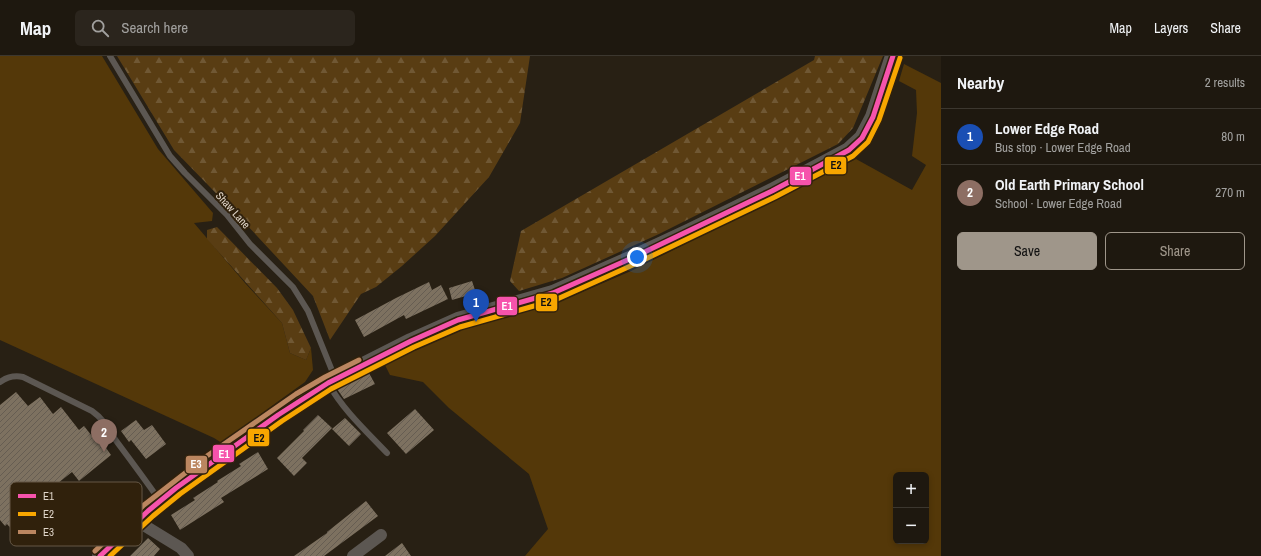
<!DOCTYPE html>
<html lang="en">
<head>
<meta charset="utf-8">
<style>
	body { margin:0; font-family:"Archivo Narrow",sans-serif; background:#2b251d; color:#f1f3f6 }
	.controls { position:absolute; right:12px; bottom:12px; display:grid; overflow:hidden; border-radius:6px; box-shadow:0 2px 6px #0003 }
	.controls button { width:36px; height:36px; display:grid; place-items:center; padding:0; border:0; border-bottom:1px solid #3c372f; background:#1e180f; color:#f1f3f6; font:20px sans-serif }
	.you { position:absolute; left:637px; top:201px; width:14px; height:14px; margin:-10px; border:3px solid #fff; border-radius:50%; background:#1a73e8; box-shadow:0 0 0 6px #1a73e833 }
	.badge { display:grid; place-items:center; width:26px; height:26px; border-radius:50%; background:#9f968a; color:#fff; font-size:13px; font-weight:700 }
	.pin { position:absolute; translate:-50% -33px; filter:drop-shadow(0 1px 2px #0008) }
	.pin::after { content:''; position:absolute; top:21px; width:14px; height:12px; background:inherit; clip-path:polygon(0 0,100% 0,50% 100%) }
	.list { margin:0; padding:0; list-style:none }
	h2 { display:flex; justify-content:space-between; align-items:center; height:52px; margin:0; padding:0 16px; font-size:17px }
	h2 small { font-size:13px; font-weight:400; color:#a1a09e }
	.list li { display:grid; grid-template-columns:26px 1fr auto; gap:12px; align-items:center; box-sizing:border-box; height:56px; padding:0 16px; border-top:1px solid #3c372f }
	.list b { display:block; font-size:15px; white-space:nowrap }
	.list p { margin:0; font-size:13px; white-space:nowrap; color:#a1a09e }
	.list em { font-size:13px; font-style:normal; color:#a1a09e }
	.actions { display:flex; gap:8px; padding:12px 16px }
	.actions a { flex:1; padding:9px 0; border:1px solid #9f968a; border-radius:6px; text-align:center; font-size:14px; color:#9f968a }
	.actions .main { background:#9f968a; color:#111 }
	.icon { flex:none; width:22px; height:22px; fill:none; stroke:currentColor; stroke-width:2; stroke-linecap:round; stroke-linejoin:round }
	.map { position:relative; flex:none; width:941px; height:500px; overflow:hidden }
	header { display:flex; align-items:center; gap:24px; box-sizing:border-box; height:56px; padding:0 20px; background:#1e180f; border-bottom:1px solid #3c372f }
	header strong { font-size:19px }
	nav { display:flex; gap:22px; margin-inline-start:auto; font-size:14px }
	.search { width:280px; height:36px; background:#2b251d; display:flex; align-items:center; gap:10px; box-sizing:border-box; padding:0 14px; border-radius:6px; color:#a1a09e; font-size:15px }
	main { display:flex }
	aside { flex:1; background:#1e180f }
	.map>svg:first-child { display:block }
</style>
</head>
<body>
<header>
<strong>Map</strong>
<div class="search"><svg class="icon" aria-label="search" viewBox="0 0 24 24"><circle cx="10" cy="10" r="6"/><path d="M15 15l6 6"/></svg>Search here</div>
<nav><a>Map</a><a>Layers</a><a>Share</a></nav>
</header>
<main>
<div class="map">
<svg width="941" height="500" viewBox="0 0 941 500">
	<defs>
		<pattern id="forest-firs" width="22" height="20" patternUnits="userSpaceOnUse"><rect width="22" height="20" fill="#593d13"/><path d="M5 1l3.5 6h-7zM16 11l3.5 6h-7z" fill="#705834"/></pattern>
		<pattern id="building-hatch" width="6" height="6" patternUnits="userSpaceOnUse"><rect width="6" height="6" fill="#7d7160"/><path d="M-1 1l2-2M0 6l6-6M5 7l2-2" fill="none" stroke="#665d52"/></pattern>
	</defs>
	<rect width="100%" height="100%" fill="#282014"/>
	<path fill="#543809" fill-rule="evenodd" d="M0 0H102L158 93 213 157 212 165 194 167 245 227 282 267 290 297 306 304 311 292 313 314 305 326 280 344 222 387 214 382 0 284Z
		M904 8 941 27V500H525L548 473 529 418 449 352 423 326 390 319 384 307 464 270 556 247 631 215 856 103 912 134 926 109 912 100 917 57 916 34 899 25ZM896 419H926V485H896Z"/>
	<path fill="url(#forest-firs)" d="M117 0H530L520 67 489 121 435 180 402 210 376 231 361 238 330 284 313 240 244 166 174 94Z
		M815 0H883L853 72 838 88 659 178 562 222 519 235 510 225 521 175 814 4Z
		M217 171 277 232 293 254 311 292 306 304 290 297 282 267 207 183V174Z"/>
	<path fill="url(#building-hatch)" d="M472 225 476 237 452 244 449 232Z
		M429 226 432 234 441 229 448 243 406 263 404 259 364 281 355 264 396 242Z
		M369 317 375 328 344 343 337 333Z
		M16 336 28 350 40 341 53 358 61 351 79 374 84 370 92 380 95 376 111 399 79 425 72 416 19 458 25 466 13 475 7 468 5 470 0 464V349Z
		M415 353 434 374 406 398 387 377Z
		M318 359 332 372 302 402 307 407 294 420 277 402 304 375 303 374Z
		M345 362 361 378 349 390 332 373Z
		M136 364 144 374 152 369 166 388 146 403 131 384 129 386 121 375Z
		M258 396 268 413 221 442 224 446 180 474 171 459 195 444 193 442 218 426 217 425 241 410 239 408Z
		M366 445 378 460 324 500H294L327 477V476Z
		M148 482 160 493 154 500H130Z
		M402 487 411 500H385Z"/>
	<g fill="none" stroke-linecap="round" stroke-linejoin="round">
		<path stroke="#5c5752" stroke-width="6" d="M110 0 170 100 185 117 227 159 250 188 293 231 308 255 335 322
			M0 326C7 321 14 319 23 321L92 355C106 365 108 374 117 386 132 406 146 425 160 445
			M328 327C343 354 366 375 387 397"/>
		<path stroke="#5c5752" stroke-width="12" d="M137 465 181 492 188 500
			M353 500 381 479"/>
		<path stroke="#5c5752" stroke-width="16" d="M100 500 148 455 176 432 278 359 328 327 411 285 458 264 553 237 632 202 688 176 772 135 849 94 862 82 873 61 893 0"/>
		<g stroke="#30210c" stroke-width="8">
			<path id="bus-1" d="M100 500 148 455 176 432 278 359 328 327 411 285 458 264 553 237 632 202 772 135 849 94 862 82 873 61 893 0"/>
		</g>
		<g stroke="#30210c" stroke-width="8">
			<path id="bus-2" d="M110 500 153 460 180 438 282 365 331 333 414 291 460 271 555 244 635 208 775 141 853 100 868 86 879 64 900 2"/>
		</g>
		<g stroke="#30210c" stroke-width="8">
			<path id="bus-3" d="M95 495 144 449 207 400 296 338 325 321 359 304"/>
		</g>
		<use href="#bus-1" stroke="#f653ac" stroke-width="5"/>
		<use href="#bus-2" stroke="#f7a600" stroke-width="5"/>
		<use href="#bus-3" stroke="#bb8660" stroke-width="5"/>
	</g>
	<g text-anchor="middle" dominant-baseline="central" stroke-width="4" stroke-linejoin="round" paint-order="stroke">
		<g font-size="11" fill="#dfd5c9" stroke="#30210c">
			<text transform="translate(233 154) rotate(48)">Shaw Lane</text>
		</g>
	</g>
	<rect x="10" y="426" width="132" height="64" rx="6" fill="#30210c" stroke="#655745" stroke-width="1"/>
	<rect x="18" y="438" width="18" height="4" fill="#f653ac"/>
	<rect x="18" y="456" width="18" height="4" fill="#f7a600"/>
	<rect x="18" y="474" width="18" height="4" fill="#bb8660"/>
	<g font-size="11" fill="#dfd5c9">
		<text x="43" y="444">E1</text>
		<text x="43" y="462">E2</text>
		<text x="43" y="480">E3</text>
	</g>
	<g stroke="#30210c" stroke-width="1.5">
		<rect x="824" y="100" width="23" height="19" rx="4" fill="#f7a600"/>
		<rect x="789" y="110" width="23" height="20" rx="4" fill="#f653ac"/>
		<rect x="535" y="237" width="23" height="19" rx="4" fill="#f7a600"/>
		<rect x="496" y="240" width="22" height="20" rx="4" fill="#f653ac"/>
		<rect x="247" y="372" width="23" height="19" rx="4" fill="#f7a600"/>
		<rect x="212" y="388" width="23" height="19" rx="4" fill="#f653ac"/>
		<rect x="185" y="399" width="23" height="19" rx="4" fill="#bb8660"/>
	</g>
	<g font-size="11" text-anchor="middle" font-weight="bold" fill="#fff">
		<text x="800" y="124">E1</text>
		<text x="507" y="254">E1</text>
		<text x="224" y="402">E1</text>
		<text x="196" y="412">E3</text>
	</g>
	<g font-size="11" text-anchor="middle" font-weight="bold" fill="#111">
		<text x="836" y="113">E2</text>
		<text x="546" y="250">E2</text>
		<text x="259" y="386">E2</text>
	</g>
</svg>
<div class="controls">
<button>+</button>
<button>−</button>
</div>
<div class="you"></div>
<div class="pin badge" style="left:476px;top:266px;background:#1a4fb4">1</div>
<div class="pin badge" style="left:104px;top:396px;background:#8d6e63">2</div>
</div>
<aside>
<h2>Nearby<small>2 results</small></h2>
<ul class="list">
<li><span class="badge" style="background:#1a4fb4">1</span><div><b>Lower Edge Road</b><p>Bus stop · Lower Edge Road</p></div><em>80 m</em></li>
<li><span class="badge" style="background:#8d6e63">2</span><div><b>Old Earth Primary School</b><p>School · Lower Edge Road</p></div><em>270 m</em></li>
</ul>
<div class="actions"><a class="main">Save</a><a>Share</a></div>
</aside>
</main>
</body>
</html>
